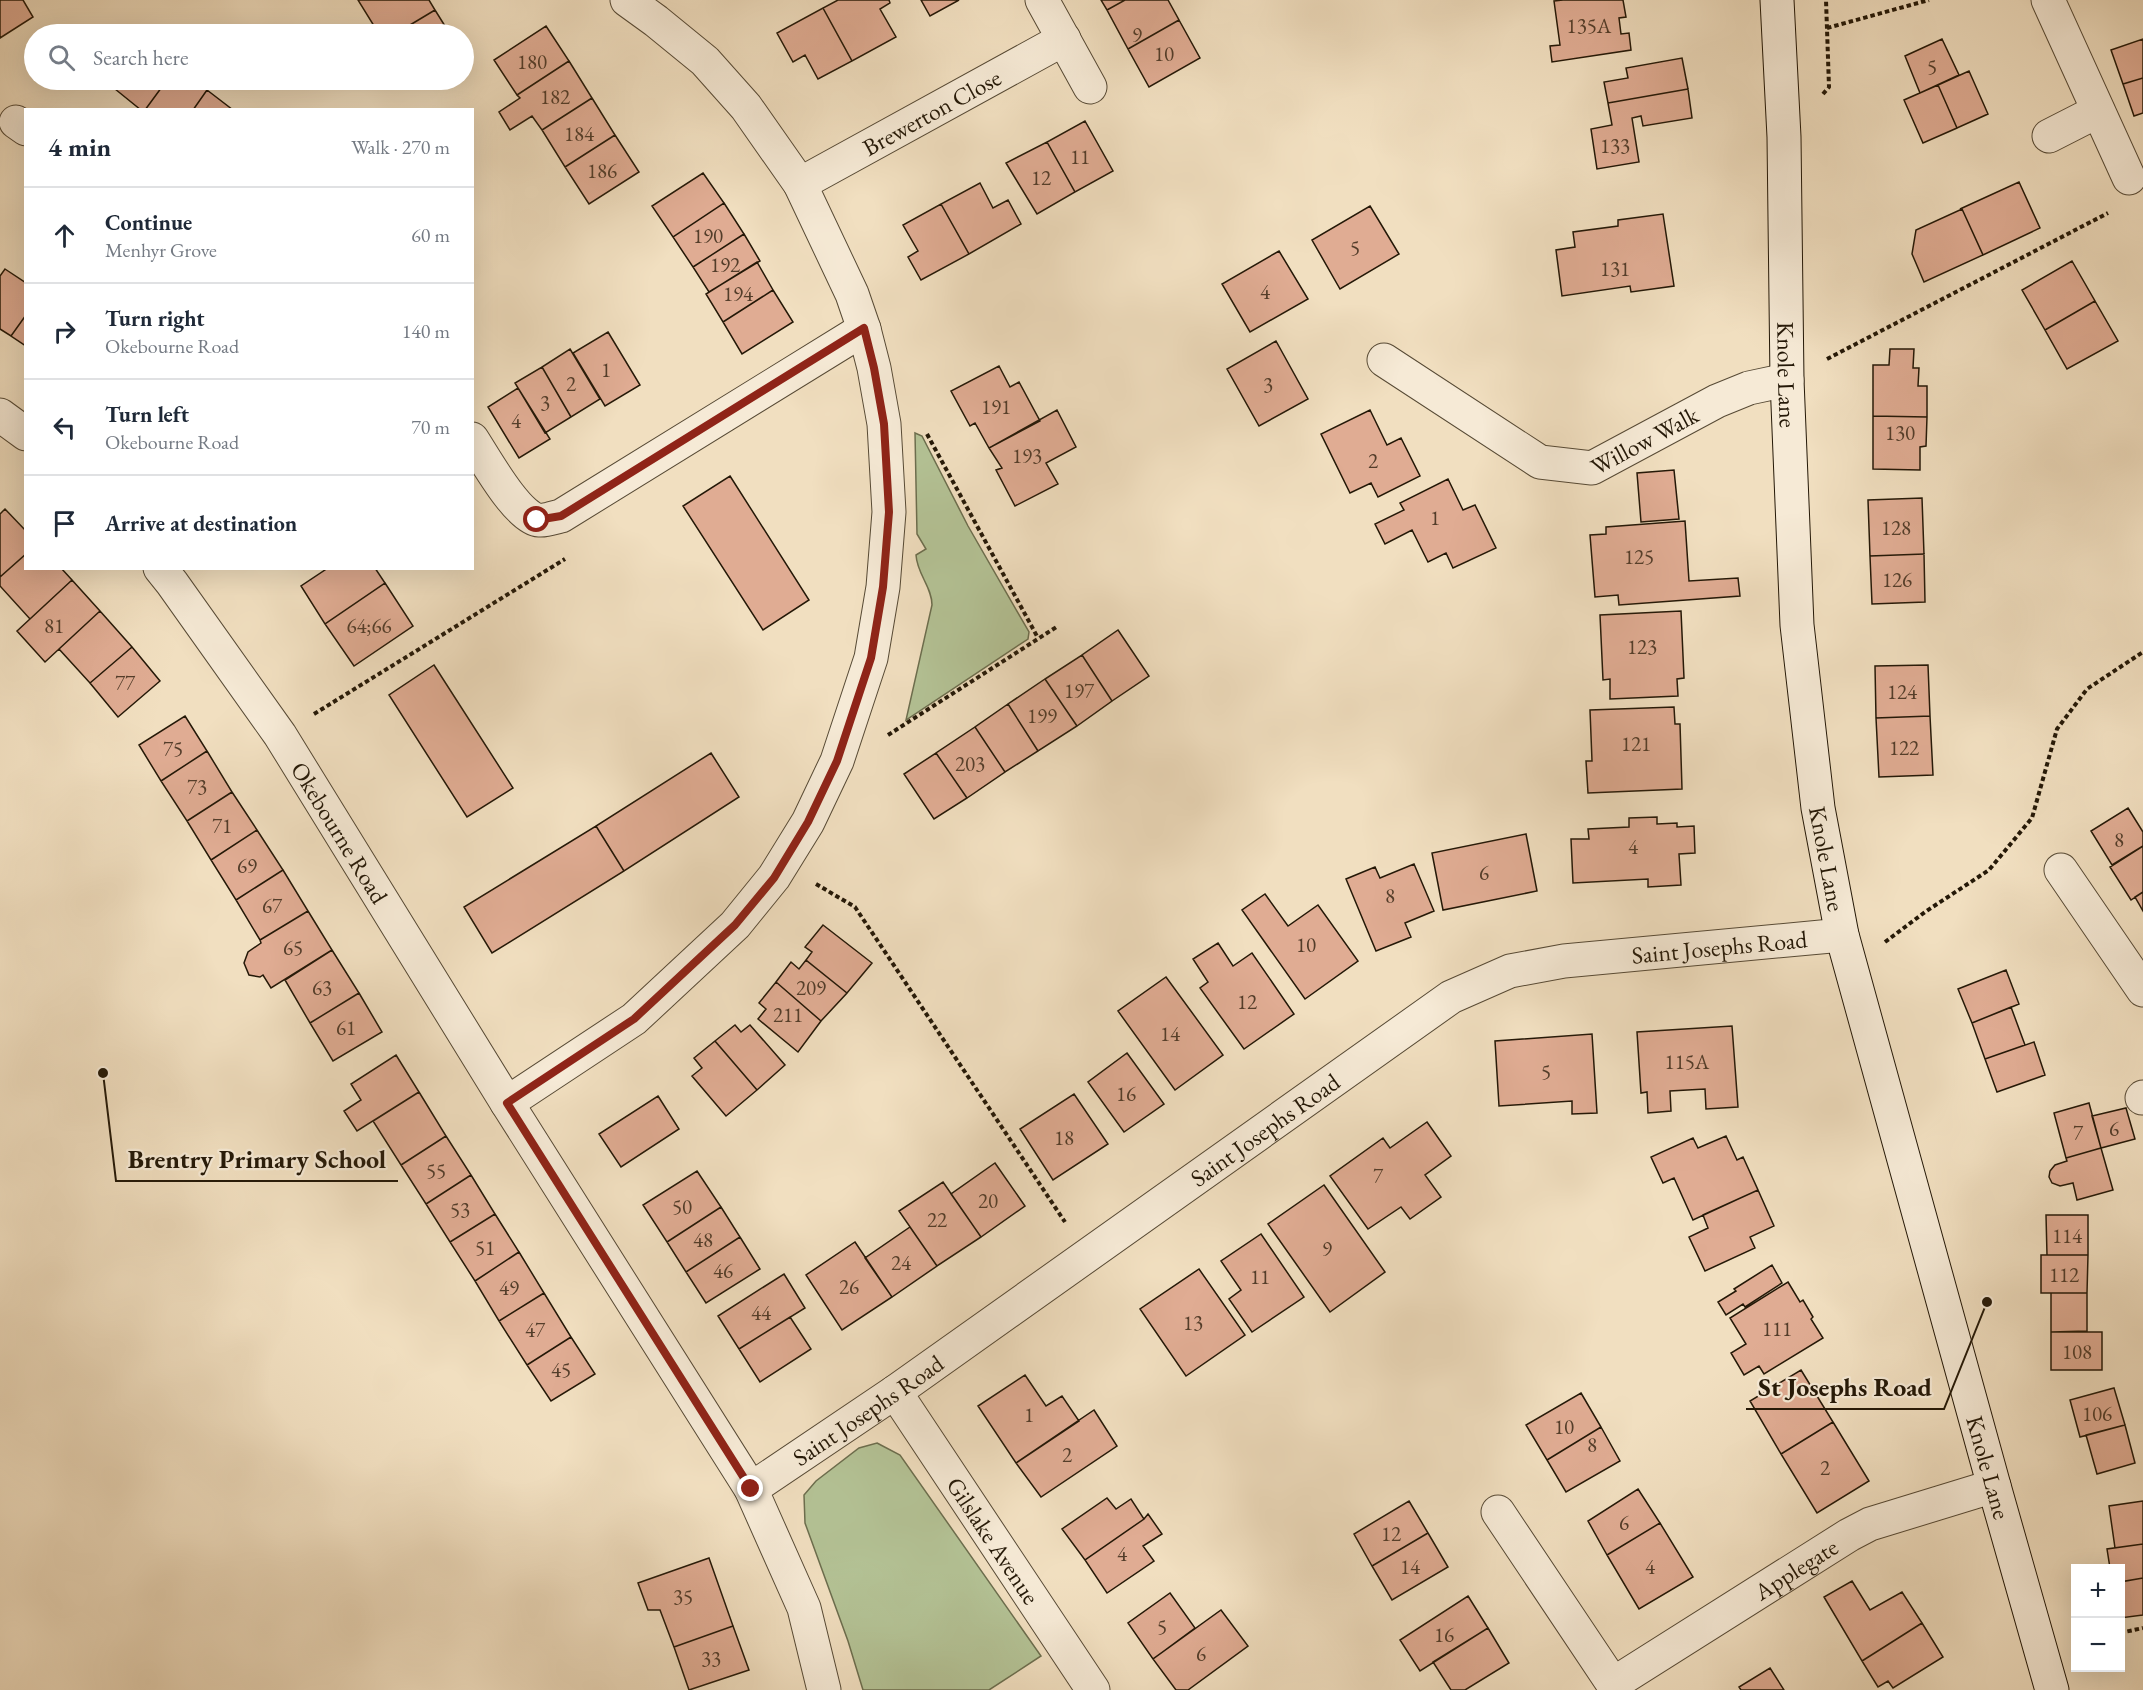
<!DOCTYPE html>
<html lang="en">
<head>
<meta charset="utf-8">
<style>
	body { margin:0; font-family:"EB Garamond",serif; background:#f6f6f7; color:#1f2937 }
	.controls { position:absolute; right:18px; bottom:18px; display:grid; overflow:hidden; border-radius:0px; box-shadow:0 6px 24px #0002 }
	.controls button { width:54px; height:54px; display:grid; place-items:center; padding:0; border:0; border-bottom:2px solid #e0e1e3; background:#fff; color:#1f2937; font:30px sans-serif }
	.stop { position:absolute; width:18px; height:18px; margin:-14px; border:4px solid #8f2418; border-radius:50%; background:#fff }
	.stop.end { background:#8f2418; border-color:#fff; box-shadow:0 2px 6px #0008 }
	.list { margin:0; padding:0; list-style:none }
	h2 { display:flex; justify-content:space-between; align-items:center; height:78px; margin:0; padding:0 24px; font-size:26px }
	h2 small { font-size:20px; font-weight:400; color:#747a83 }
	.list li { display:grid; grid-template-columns:39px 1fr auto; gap:18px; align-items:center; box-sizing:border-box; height:96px; padding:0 24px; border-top:2px solid #e0e1e3 }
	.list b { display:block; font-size:22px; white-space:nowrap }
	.list p { margin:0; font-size:20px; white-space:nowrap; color:#747a83 }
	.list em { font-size:20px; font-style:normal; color:#747a83 }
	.icon { flex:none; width:33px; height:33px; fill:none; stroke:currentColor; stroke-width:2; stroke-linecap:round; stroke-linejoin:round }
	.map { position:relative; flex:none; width:2143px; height:1690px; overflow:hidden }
	.search { position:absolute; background:#fff; box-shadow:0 6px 24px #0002; left:24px; top:24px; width:450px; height:66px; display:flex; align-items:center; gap:15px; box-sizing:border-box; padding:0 21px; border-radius:33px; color:#747a83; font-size:22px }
	.panel { position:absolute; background:#fff; box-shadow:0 6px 24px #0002; left:24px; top:108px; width:450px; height:462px; border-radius:0px }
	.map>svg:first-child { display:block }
</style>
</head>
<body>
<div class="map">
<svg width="2143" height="1690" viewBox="0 0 2143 1690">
	<rect width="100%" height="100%" fill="#f1dfc0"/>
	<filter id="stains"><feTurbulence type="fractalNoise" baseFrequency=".00333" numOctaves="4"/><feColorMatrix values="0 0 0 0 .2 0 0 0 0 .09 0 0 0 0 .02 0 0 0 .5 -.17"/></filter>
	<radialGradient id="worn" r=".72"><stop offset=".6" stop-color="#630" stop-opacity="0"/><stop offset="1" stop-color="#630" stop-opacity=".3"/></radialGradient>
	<path fill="#b4c396" stroke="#6c6e4e" stroke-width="1.5" d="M915 433 922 436 968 526 1029 632 1028 639 906 720 932 605C932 587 917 574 916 555L926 549 917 534Z
		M877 1443 900 1455 1041 1656 989 1690H863L848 1641 805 1523 804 1495 816 1481 859 1448Z"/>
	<path fill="#e0ac93" stroke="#241807" stroke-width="1.5" d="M0 0H23L33 17 0 38Z
		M358 0H429L435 10 395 34H379Z
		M838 0H889L890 3 880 9 896 37 852 61 823 8Z
		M921 0H959L930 16Z
		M1101 0H1125L1107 10Z
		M1125 0H1168L1179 20 1128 49 1107 10Z
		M1563 0H1623L1626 17 1619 18 1621 34 1629 33 1631 50 1552 62 1550 46 1560 45 1554 1Z
		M823 8 852 61 818 79 805 55 793 62 777 33Z
		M435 10 450 34H395Z
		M1179 20 1200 58 1149 87 1128 49Z
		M546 26 569 61 517 95 494 60Z
		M1942 39 1959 75 1920 93 1905 56Z
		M2143 39V78L2123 84 2111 50Z
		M1682 58 1688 89 1608 103 1604 82 1628 78 1626 68Z
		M569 61 592 98 542 130 532 116 510 130 499 112 520 98 517 95Z
		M1969 71 1988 114 1957 128 1938 85Z
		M2143 78V113L2134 116 2123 84Z
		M122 80H167L145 110H141L115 89Z
		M167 80H193L207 90 193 110H145Z
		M1938 85 1957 128 1923 143 1904 100Z
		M1688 89 1692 118 1643 126 1641 116 1632 118 1639 162 1597 169 1591 129 1612 125 1608 103Z
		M207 90 233 110H193Z
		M592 98 615 135 565 167 542 130Z
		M1085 121 1113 171 1075 192 1047 142Z
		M615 135 639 172 589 204 565 167Z
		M1047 142 1075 192 1037 214 1006 163Z
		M703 173 724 203 673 237 652 206Z
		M2019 182 2040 228 1983 255 1962 209H1960Z
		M980 183 993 208 1008 200 1021 224 969 254 941 204Z
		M724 203 744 234 693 267 673 237Z
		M941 204 969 254 921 280 908 257 918 251 903 225Z
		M1370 206 1399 254 1340 289 1312 240Z
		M1962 209 1983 255 1924 282 1912 254 1916 230Z
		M1663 214 1674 286 1631 292 1630 286 1562 296 1556 250 1575 247 1573 232 1618 226V220Z
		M744 234 760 261 709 292 693 267Z
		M1279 251 1308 299 1250 332 1222 284Z
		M2072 261 2095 301 2045 330 2022 290Z
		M757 262 773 290 723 322 706 294Z
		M5 269 26 283V315L11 336 0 329V276Z
		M773 290 793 322 742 354 723 322Z
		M2095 301 2118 341 2067 369 2045 330Z
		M26 315V346L11 336Z
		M608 332 640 385 605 406 573 353Z
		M1276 341 1308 399 1259 426 1227 369Z
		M570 349 600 399 571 417 542 367Z
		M1890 349H1914L1913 368H1919L1918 386H1927V417L1873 416V365H1889Z
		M999 366 1010 387 1019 382 1040 421 989 448 975 423 970 426 951 391Z
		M542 367 571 417 545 433 515 383Z
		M518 388 550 439 519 458 488 407Z
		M1057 410 1076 447 1046 463 1058 484 1015 506 996 470 1002 468 989 448Z
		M1370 410 1387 445 1401 438 1420 476 1378 497 1371 483 1350 493 1321 434Z
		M1873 416 1927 417 1926 446 1920 447V470L1873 469Z
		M1674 470 1679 519 1641 522 1637 473Z
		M730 476 809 600 763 630 683 506Z
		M1448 479 1463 510 1475 505 1496 548 1453 568 1446 553 1428 562 1412 530 1385 544 1375 524 1404 510 1400 503Z
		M1922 498 1924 554 1870 556 1868 500Z
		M5 509 26 531V554L0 577V514Z
		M1685 521 1689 581 1738 578 1740 596 1619 605 1618 595 1595 597 1590 535 1606 534V527Z
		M26 554V568H61L72 580 30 619 0 586V577Z
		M1924 554 1925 602 1872 604 1870 556Z
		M328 568H375L385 583 325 624 301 586Z
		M72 580 100 611 45 662 17 631Z
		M385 583 413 626 354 666 325 624Z
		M100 611 132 647 90 683 59 649Z
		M1681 611 1684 678 1677 679 1678 696 1610 699V679L1603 680 1600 615Z
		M1118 630 1149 676 1112 701 1082 655Z
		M132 647 160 681 118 717 90 683Z
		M1082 655 1112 701 1077 726 1045 679Z
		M434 665 513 788 467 817 389 695Z
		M1928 665 1930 716 1876 718 1875 666Z
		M1045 679 1077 726 1038 751 1008 704Z
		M1008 704 1038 751 1005 772 975 727Z
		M1674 707 1675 724H1680L1682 789 1588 793 1586 761H1592L1590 710Z
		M185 716 207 751 161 781 139 745Z
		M1930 716 1933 775 1879 777 1876 718Z
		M975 727 1005 772 967 798 936 753Z
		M207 751 232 792 187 821 161 781Z
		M711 753 739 797 624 871 596 826Z
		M936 753 967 798 934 819 904 774Z
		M232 792 257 830 211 860 187 821Z
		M2128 808 2143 832V846L2112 865 2091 831Z
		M1657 817V824L1677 823V827L1694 826 1695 853 1679 854 1681 885 1648 887V879L1573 883 1571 839H1589L1588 829 1629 827V818Z
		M596 826 624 871 492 953 464 907Z
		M257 830 283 870 236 900 211 860Z
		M1526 834 1537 891 1443 910 1432 853Z
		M2143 846V892L2131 900 2110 867Z
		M1414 864 1434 911 1405 923 1411 937 1376 951 1346 879 1375 867 1380 878Z
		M283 870 308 911 260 940 236 900Z
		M2143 892V911L2135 897Z
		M1265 894 1288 926 1318 905 1358 961 1305 999 1242 910Z
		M308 911 332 950 271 988 263 975 260 977 249 975 244 963 248 952 261 943 260 940Z
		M823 925 872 963 847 993 806 960 812 952 805 947Z
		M1218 943 1233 966 1252 953 1294 1014 1244 1049 1200 988 1208 982 1193 959Z
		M332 950 359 993 310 1023 285 980Z
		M806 960 847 993 821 1021 776 982 791 962 799 969Z
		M2006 970 2019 1004 1972 1023 1958 989Z
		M1166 977 1223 1055 1175 1090 1118 1011Z
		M776 982 821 1021 798 1052 758 1019 766 1009 759 1003Z
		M359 993 382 1032 333 1061 310 1023Z
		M2011 1007 2025 1045 1985 1059 1972 1023Z
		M735 1025 741 1032 750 1025 785 1065 757 1090 715 1041Z
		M1732 1026 1738 1107 1706 1109 1705 1089 1670 1091 1671 1111 1648 1113 1647 1092 1641 1093 1637 1032Z
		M1592 1034 1597 1113 1572 1114V1101L1499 1106 1495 1041Z
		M715 1041 757 1090 726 1116 692 1076 702 1068 694 1058Z
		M2034 1042 2045 1075 1997 1092 1985 1059Z
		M1127 1053 1164 1104 1124 1132 1088 1082Z
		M396 1055 419 1092 357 1131 344 1111 361 1100 351 1084Z
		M419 1092 446 1136 401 1165 373 1121Z
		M1074 1094 1108 1144 1053 1180 1020 1129Z
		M658 1096 679 1129 621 1167 599 1134Z
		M2089 1103 2101 1148 2066 1158 2054 1113Z
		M2126 1108 2135 1139 2101 1148 2092 1116Z
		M1427 1122 1451 1156 1425 1175 1441 1197 1410 1219 1401 1207 1368 1229 1330 1176 1383 1138 1390 1148Z
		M446 1136 471 1175 426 1204 401 1165Z
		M1726 1136 1737 1160 1743 1157 1758 1190 1693 1220 1674 1178 1663 1183 1651 1157 1693 1138 1698 1148Z
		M2101 1148 2113 1190 2077 1200 2073 1183 2060 1186 2052 1183 2049 1177 2050 1171 2055 1165 2067 1161 2066 1158Z
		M995 1163 1025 1206 981 1237 951 1194Z
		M697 1171 721 1207 667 1242 643 1205Z
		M471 1175 495 1214 450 1242 426 1204Z
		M943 1182 981 1237 937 1266 899 1211Z
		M1324 1185 1385 1272 1330 1312 1268 1224Z
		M1758 1190 1774 1226 1750 1237 1755 1248 1705 1271 1689 1237 1708 1228 1703 1215Z
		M721 1207 740 1237 686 1272 667 1242Z
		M495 1214 519 1252 475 1281 450 1242Z
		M2046 1215H2088V1255H2047Z
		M910 1227 937 1266 892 1297 865 1258Z
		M1261 1234 1304 1297 1252 1332 1229 1299 1241 1290 1221 1261Z
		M740 1237 760 1269 706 1303 686 1272Z
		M855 1242 892 1297 842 1330 806 1275Z
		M519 1252 544 1293 499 1321 475 1281Z
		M2041 1255H2088L2087 1293H2041Z
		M1772 1265 1782 1283 1745 1307 1743 1304 1726 1315 1718 1302 1736 1291 1734 1289Z
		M1199 1269 1245 1335 1186 1376 1140 1309Z
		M784 1274 805 1308 739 1349 718 1316Z
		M1788 1282 1800 1302 1803 1300 1813 1317 1811 1319 1823 1338 1764 1374 1759 1366 1744 1375 1731 1353 1746 1344 1730 1318Z
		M544 1293 571 1337 527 1365 499 1321Z
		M2051 1293H2087V1331L2051 1332Z
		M790 1317 811 1349 760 1382 739 1349Z
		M2051 1332H2102V1370H2051Z
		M571 1337 595 1374 551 1401 527 1365Z
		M1801 1370 1833 1422 1781 1454 1750 1401Z
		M1025 1375 1046 1406 1062 1396 1079 1421 1016 1463 978 1406Z
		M2114 1388 2125 1425 2080 1437 2070 1400Z
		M1581 1393 1601 1427 1547 1460 1526 1425Z
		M1094 1410 1117 1446 1041 1497 1016 1463Z
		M1833 1422 1869 1481 1817 1513 1781 1454Z
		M2125 1425 2135 1463 2097 1474 2086 1435Z
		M1601 1427 1620 1461 1566 1492 1547 1460Z
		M1638 1489 1660 1523 1607 1555 1588 1521Z
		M1107 1498 1116 1509 1131 1499 1144 1519 1085 1560 1062 1529Z
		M1409 1501 1428 1533 1372 1566 1354 1534Z
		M2143 1501V1544L2115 1548 2109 1506Z
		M1148 1514 1162 1534 1143 1546 1154 1561 1107 1593 1085 1560 1144 1519Z
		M1660 1523 1693 1577 1639 1609 1607 1555Z
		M1428 1533 1448 1567 1392 1600 1372 1566Z
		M2143 1544V1578L2120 1582V1568H2110L2107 1549Z
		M709 1558 733 1626 674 1647 660 1610H648L638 1583Z
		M2143 1578V1615L2120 1618V1582Z
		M1852 1581 1870 1610 1902 1592 1922 1623 1862 1661 1824 1597Z
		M1170 1593 1195 1628 1153 1659 1128 1623Z
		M1468 1596 1488 1628 1420 1671 1400 1640Z
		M1221 1610 1248 1646 1188 1690H1176L1153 1659Z
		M1922 1623 1943 1657 1893 1688 1888 1681 1878 1687 1862 1661Z
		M733 1626 749 1670 689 1690 674 1647Z
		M1488 1628 1509 1663 1465 1690H1451L1433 1662Z
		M1770 1668 1784 1690H1741L1739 1687Z"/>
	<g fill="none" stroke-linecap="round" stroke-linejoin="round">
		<g stroke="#574a35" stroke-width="35">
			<g id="street">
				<path d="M1042 0 1090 87"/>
				<path d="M2048 0 2129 178"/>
				<path d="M16 122 26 129"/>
				<path d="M2049 136 2098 111"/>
				<path id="s1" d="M800 184 1064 39"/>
				<path id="s2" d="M1384 360 1540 462 1592 468 1717 401 1749 388 1787 380"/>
				<path d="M0 415 26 434"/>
				<path d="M472 439C484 457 518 519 539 520 546 521 555 517 561 516L864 329"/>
				<path id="s3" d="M160 568 172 583 280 735 507 1103 751 1489 804 1608 824 1690"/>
				<path d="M2061 870 2143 990"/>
				<path d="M2142 1098 2143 1097"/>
				<path d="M507 1103 634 1019 735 925 774 877 808 822 837 761 871 658 883 587 889 512 884 424 874 368 864 329 852 294 800 184 746 107 705 61 656 21 627 0"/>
				<path id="s4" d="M895 1392 1093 1690"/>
				<path id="s5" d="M751 1489 895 1392 1451 997 1510 971 1564 961 1842 935"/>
				<path d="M1498 1512 1617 1690"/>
				<path id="s6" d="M1613 1684 1849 1535 1870 1524 1994 1486"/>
			</g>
		</g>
		<g stroke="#241807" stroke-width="35">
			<g id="secondary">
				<path id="s7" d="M1777 0 1784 137 1787 380 1797 625 1818 808 1842 935 1994 1486 2052 1690"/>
			</g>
		</g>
		<path stroke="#241807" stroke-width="4" stroke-dasharray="4.5 3" stroke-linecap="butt" d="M1827 28 1929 0
			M1823 94 1829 87 1826 0
			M1827 359 2108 213
			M927 434 1038 638
			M314 714 565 559
			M888 735 1058 626
			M816 884 855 907 1065 1222
			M1885 942 1925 912 1989 870 2032 818 2057 729 2087 689 2143 652
			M2120 1633 2143 1628"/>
		<use href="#street" stroke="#f6ead6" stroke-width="33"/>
		<use href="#secondary" stroke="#f6ead6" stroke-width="33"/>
	</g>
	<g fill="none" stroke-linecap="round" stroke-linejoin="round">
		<path stroke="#8f2418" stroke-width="8" d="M537 520 561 516 864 328 874 368 884 424 889 512 883 587 871 658 837 761 808 822 774 878 735 925 634 1019 507 1103 751 1489"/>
	</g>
	<g text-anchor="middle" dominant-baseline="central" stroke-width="4.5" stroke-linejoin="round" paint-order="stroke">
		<g font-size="21" fill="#533d2a">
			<text x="1589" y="25">135A</text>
			<text x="1137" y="34">9</text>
			<text x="1164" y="53">10</text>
			<text x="532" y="61">180</text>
			<text x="1932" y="66">5</text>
			<text x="555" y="96">182</text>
			<text x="579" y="133">184</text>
			<text x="1615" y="145">133</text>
			<text x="1080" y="156">11</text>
			<text x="602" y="170">186</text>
			<text x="1041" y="177">12</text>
			<text x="708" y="235">190</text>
			<text x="1355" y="247">5</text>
			<text x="725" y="264">192</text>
			<text x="1615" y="268">131</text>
			<text x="1265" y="291">4</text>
			<text x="738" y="293">194</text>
			<text x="606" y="369">1</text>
			<text x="571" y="383">2</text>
			<text x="1268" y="384">3</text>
			<text x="545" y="402">3</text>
			<text x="996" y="406">191</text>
			<text x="516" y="420">4</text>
			<text x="1900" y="432">130</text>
			<text x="1027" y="455">193</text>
			<text x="1373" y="460">2</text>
			<text x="1435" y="517">1</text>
			<text x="1896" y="527">128</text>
			<text x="1639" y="556">125</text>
			<text x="1897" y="579">126</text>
			<text x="54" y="625">81</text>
			<text x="369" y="625">64;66</text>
			<text x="1642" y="646">123</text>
			<text x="125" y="682">77</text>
			<text x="1079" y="690">197</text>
			<text x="1902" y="691">124</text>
			<text x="1042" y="715">199</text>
			<text x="1636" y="743">121</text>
			<text x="1904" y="747">122</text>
			<text x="173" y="748">75</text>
			<text x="970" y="763">203</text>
			<text x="197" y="786">73</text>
			<text x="222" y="825">71</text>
			<text x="2119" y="839">8</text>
			<text x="1633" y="846">4</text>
			<text x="247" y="865">69</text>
			<text x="1484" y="872">6</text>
			<text x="1390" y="895">8</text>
			<text x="272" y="905">67</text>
			<text x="1306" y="944">10</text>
			<text x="293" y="947">65</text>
			<text x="322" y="987">63</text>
			<text x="811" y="987">209</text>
			<text x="1247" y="1001">12</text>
			<text x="788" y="1014">211</text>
			<text x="346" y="1027">61</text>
			<text x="1170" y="1033">14</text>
			<text x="1687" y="1061">115A</text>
			<text x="1546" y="1071">5</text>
			<text x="1126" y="1093">16</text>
			<text x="2114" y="1128">6</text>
			<text x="2078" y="1132">7</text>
			<text x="1064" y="1137">18</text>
			<text x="436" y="1170">55</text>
			<text x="1378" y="1175">7</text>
			<text x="988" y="1200">20</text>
			<text x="682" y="1206">50</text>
			<text x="460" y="1209">53</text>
			<text x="937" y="1219">22</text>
			<text x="2067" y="1235">114</text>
			<text x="703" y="1239">48</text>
			<text x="485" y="1247">51</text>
			<text x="1327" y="1248">9</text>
			<text x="901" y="1262">24</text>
			<text x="723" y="1270">46</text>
			<text x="2064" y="1274">112</text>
			<text x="1260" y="1276">11</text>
			<text x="849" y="1286">26</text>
			<text x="509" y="1287">49</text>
			<text x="761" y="1312">44</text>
			<text x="1193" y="1322">13</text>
			<text x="1777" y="1328">111</text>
			<text x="535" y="1329">47</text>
			<text x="2077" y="1351">108</text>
			<text x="561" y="1369">45</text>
			<text x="2097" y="1413">106</text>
			<text x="1029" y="1414">1</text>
			<text x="1564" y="1426">10</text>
			<text x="1592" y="1444">8</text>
			<text x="1067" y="1454">2</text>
			<text x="1825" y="1467">2</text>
			<text x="1624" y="1522">6</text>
			<text x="1391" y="1533">12</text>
			<text x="1122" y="1553">4</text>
			<text x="1410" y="1566">14</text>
			<text x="1650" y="1566">4</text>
			<text x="683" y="1596">35</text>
			<text x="1162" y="1626">5</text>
			<text x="1444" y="1634">16</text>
			<text x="1201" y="1653">6</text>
			<text x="711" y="1658">33</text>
		</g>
		<g font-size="24" fill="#241807" stroke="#f6ead6">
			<text stroke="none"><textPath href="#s1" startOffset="150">Brewerton Close</textPath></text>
			<text stroke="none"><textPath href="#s7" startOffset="375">Knole Lane</textPath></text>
			<text stroke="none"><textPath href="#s2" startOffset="298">Willow Walk</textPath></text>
			<text stroke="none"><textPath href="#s3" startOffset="320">Okebourne Road</textPath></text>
			<text stroke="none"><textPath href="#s7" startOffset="861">Knole Lane</textPath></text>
			<text stroke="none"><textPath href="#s5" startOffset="1131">Saint Josephs Road</textPath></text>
			<text stroke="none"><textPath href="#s5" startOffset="627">Saint Josephs Road</textPath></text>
			<text stroke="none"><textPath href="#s5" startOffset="141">Saint Josephs Road</textPath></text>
			<text stroke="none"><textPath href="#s7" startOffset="1491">Knole Lane</textPath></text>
			<text stroke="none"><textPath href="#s4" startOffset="178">Gilslake Avenue</textPath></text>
			<text stroke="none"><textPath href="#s6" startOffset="216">Applegate</textPath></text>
		</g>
	</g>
	<path fill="none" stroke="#241807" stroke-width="2" d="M103 1073L116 1181H398M1987 1302L1944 1409H1746"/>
	<g fill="#241807" stroke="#f6ead6" stroke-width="2">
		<circle cx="103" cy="1073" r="6"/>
		<circle cx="1987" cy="1302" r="6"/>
	</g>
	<g font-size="26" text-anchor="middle" font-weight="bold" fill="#241807" stroke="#f6ead6" stroke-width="4.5" stroke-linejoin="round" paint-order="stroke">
		<text x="257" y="1168">Brentry Primary School</text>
		<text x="1845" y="1396">St Josephs Road</text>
	</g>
	<rect width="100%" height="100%" filter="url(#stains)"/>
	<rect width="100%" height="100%" fill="url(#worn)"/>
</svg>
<div class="controls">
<button>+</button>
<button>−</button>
</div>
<div class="stop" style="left:537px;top:520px"></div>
<div class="stop end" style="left:751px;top:1489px"></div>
<div class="search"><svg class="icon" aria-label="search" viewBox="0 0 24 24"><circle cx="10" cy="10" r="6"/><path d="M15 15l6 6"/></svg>Search here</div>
<section class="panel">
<h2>4 min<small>Walk · 270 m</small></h2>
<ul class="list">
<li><svg class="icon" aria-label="ahead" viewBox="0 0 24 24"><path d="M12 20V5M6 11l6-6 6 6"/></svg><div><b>Continue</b><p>Menhyr Grove</p></div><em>60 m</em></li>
<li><svg class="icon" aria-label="right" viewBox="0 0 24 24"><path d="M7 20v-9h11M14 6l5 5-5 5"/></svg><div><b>Turn right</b><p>Okebourne Road</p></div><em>140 m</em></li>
<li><svg class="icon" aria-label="left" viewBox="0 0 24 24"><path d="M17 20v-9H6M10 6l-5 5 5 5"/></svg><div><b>Turn left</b><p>Okebourne Road</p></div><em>70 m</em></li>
<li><svg class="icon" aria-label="arrive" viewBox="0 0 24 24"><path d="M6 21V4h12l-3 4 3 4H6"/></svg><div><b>Arrive at destination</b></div></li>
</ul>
</section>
</div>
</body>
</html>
